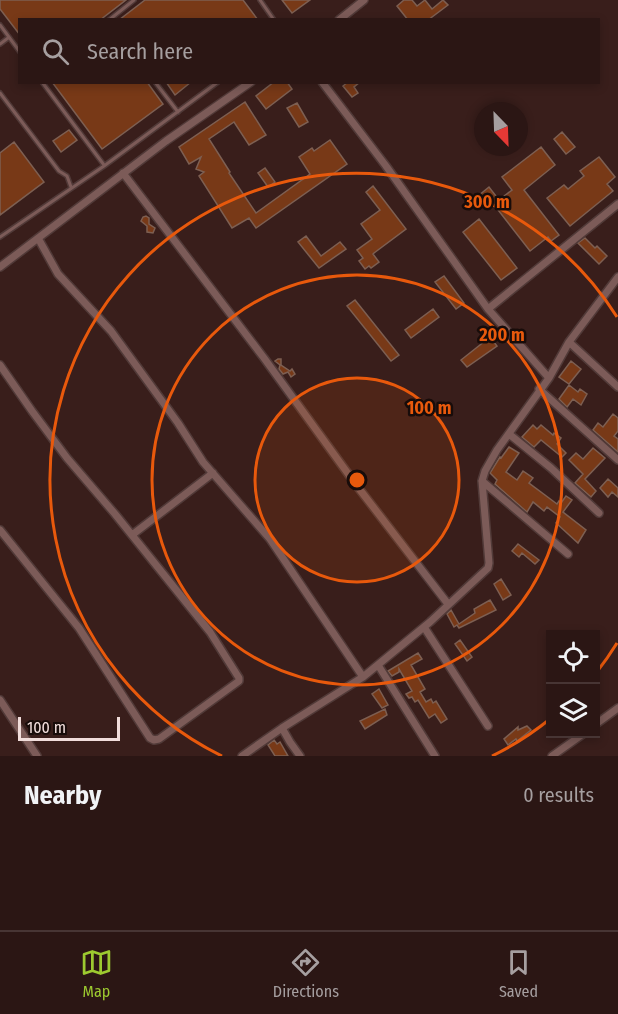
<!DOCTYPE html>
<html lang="en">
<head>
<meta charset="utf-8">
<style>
	body { margin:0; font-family:"Fira Sans Condensed",sans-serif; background:#372322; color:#f1f3f6 }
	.controls { position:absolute; right:18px; bottom:18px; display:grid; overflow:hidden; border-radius:0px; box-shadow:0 3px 9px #0003 }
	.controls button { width:54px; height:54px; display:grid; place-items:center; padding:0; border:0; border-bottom:2px solid #473534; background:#2b1614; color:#f1f3f6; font:30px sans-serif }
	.compass { position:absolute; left:474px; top:102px; width:54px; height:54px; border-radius:50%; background:#2b1614; box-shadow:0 3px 9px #0003; rotate:157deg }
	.scale { position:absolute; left:18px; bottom:15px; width:102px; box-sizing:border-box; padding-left:6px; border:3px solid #f1dddb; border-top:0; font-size:16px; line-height:21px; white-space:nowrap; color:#f1dddb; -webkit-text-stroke:4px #180c0a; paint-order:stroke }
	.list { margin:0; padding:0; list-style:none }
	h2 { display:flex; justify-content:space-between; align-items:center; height:78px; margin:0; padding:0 24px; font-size:26px }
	h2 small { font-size:20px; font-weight:400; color:#a69fa0 }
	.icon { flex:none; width:33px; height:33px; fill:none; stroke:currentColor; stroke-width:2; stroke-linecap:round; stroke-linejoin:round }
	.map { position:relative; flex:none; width:618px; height:756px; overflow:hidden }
	.search { position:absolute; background:#2b1614; box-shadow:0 3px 9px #0003; left:18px; right:18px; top:18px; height:66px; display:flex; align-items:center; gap:15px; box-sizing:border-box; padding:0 21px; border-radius:0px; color:#a69fa0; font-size:22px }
	.sheet { height:174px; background:#2b1614 }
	nav { display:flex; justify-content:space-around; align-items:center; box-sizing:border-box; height:84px; border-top:2px solid #473534; background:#2b1614; font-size:16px; color:#a69fa0 }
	nav a { display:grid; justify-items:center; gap:3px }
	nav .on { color:#9dca30 }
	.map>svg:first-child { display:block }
</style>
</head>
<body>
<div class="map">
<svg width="618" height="756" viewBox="0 0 618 756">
	<rect width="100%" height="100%" fill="#391e1b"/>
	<path fill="#783917" stroke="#7d5f52" stroke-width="1.5" d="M0 0H126L100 20H20V35L0 9Z
		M145 0H243L258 20H119Z
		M282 0H310L292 13Z
		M404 0H412L417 6 425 0 432 9 443 0 448 5 428 20H408L397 6Z
		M52 82H147L163 104 102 149Z
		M166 82H191L175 95Z
		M274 82H287L292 89 266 109 256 96Z
		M348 82H360L354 87 358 93 352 97 343 86Z
		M245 102 266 135 249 145 234 122 209 139 230 172 229 173 256 213 310 174 299 157 312 148 314 151 330 140 347 164 256 228 249 218 232 228 199 176 204 172 196 169 201 157 189 164 179 147Z
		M297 103 308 122 299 127 287 108Z
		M69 130 77 140 61 152 53 141Z
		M562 132 575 147 566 154 554 139Z
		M14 142 44 182 0 215V153Z
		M541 147 555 165 524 190 559 235 551 241 548 237 530 251 488 197 478 206 473 200 489 187 499 200 512 190 502 177Z
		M599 157 615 177 607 184 613 191 570 226 547 198 564 185 568 189 584 176 580 171Z
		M265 168 275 182 268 187 258 173Z
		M373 186 406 229 374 253 373 254 379 262 371 268 369 266 365 269 359 261 363 258 357 250 372 239 361 224 380 210 366 192Z
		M146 216 149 218V224L155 228 153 233 147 232V226L141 221 143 217Z
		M479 219 517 268 501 280 463 232Z
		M306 236 321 256 340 242 346 249 319 268 298 242Z
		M585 238 595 248 597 246 607 256 599 264 578 243Z
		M444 276 464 303 456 309 435 282Z
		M355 300 399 355 391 361 347 306Z
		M433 309 439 317 411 338 405 330Z
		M490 337 497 346 467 367 461 360Z
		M278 359H281V365L290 371 292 369 295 374 291 377 288 372 283 374 279 369 280 365 275 361Z
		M571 361 581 369 569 384 559 377Z
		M569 385 578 392 580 389 587 394 581 405 573 399 567 407 559 399Z
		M613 414 618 418V431L614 436 618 439V452L593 430 598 423 603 427Z
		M533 425 537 429 541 425 553 435 554 433 561 438 557 444 566 453 562 457 541 440 534 447 522 437Z
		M509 447 519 453 506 472 517 480 523 471 533 478 529 483 557 504 559 501 561 503 566 496 572 500 563 512 586 530 578 543 556 523 560 517 547 507 544 511 533 502 527 512 495 484 497 480 490 473 500 457 501 458Z
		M593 448 605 458 585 479 596 491 591 497 575 483 583 474 569 460 576 453 583 459Z
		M608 479 618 488V497L612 492 608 497 600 488Z
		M518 544 539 560 535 564 522 553 519 557 512 551Z
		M501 579 511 595 503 600 494 584Z
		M490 600 496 610 459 628 457 625 454 627 447 614 451 610 459 624 475 613 474 609Z
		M460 640 472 657 467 661 455 644Z
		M418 653 422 659 411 665 425 689 420 692 426 702 431 699 433 703 436 701 447 719 441 723 435 714 429 718 418 700 415 702 412 697 409 698 406 694 412 691 399 669V672L392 676 388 671Z
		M379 689 388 705 382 708 372 694Z
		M385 709 387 715 365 729 360 721Z
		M527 726 531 730 517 741 516 739 508 745 504 739 518 727V730Z
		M274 740 277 744 280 742 288 756H275L268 745Z"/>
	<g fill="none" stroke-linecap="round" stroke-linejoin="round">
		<g stroke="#513a38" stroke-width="6">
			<path id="service" d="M260 0 274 20
				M109 20 134 0
				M0 25 20 52
				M0 44 8 38
				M42 82 104 165
				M155 82 178 112
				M0 93 59 171 67 176 71 187
				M0 237 104 166 218 82"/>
		</g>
		<g stroke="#513a38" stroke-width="10">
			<path id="minor" d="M339 20 364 0
				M322 82 386 166 488 309 549 378
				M123 173 264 358 357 486 448 604
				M38 238 58 274 111 331 178 423 203 462 270 539 363 677
				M0 267 166 141 251 82
				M488 309 618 204
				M569 342 618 387
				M0 365 32 411 67 458 115 514 210 632 239 678V681L159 739 154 740 150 738 79 628 0 530
				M539 389 618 460
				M509 434 551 468 599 513
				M482 481 568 554
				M132 535 213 473
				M424 627 488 726
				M378 665 435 756
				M0 700 37 756
				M596 724 618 708
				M282 728 290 742 300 756
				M242 756 282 728 363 677 430 622 488 568 489 563 482 481 485 471 497 450 549 378 569 342 618 277
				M552 756 583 734"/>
		</g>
		<use href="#service" stroke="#7c5b58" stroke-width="3"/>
		<use href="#minor" stroke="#7c5b58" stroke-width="7"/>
	</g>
	<circle cx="357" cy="480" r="102" fill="#e8590c" fill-opacity=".12"/>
	<g fill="none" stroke="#e8590c" stroke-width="3">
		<circle cx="357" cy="480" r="102"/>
		<circle cx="357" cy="480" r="205"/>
		<path d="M617 643A307 307 0 0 1 596 673M550 719A307 307 0 0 1 492 756M222 756A307 307 0 1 1 617 317"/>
	</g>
	<circle cx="357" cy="480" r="9" fill="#e8590c" stroke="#180c0a" stroke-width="3"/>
	<g font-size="18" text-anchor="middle" font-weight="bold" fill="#e8590c" stroke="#180c0a" stroke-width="5" stroke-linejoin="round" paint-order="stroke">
		<text x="487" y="208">300 m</text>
		<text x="502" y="341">200 m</text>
		<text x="429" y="414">100 m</text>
	</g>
</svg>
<div class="controls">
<button><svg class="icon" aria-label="locate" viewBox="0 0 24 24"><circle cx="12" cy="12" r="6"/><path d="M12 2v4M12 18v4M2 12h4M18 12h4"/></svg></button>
<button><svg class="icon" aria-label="layers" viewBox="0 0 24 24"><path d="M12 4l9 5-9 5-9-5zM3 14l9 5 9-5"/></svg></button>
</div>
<svg class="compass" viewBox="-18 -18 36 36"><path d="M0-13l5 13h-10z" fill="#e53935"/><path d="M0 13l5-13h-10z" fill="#a69fa0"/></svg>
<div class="scale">100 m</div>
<div class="search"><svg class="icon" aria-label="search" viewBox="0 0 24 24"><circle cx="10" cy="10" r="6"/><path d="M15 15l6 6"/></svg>Search here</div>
</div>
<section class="sheet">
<h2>Nearby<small>0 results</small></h2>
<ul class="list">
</ul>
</section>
<nav>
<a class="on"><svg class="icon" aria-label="map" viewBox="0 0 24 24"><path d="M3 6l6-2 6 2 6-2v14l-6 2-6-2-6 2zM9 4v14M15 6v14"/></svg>Map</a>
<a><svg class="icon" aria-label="directions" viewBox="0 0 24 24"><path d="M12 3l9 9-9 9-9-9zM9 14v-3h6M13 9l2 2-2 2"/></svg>Directions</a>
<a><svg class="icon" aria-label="saved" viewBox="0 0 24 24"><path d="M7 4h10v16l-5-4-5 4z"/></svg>Saved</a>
</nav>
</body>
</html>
